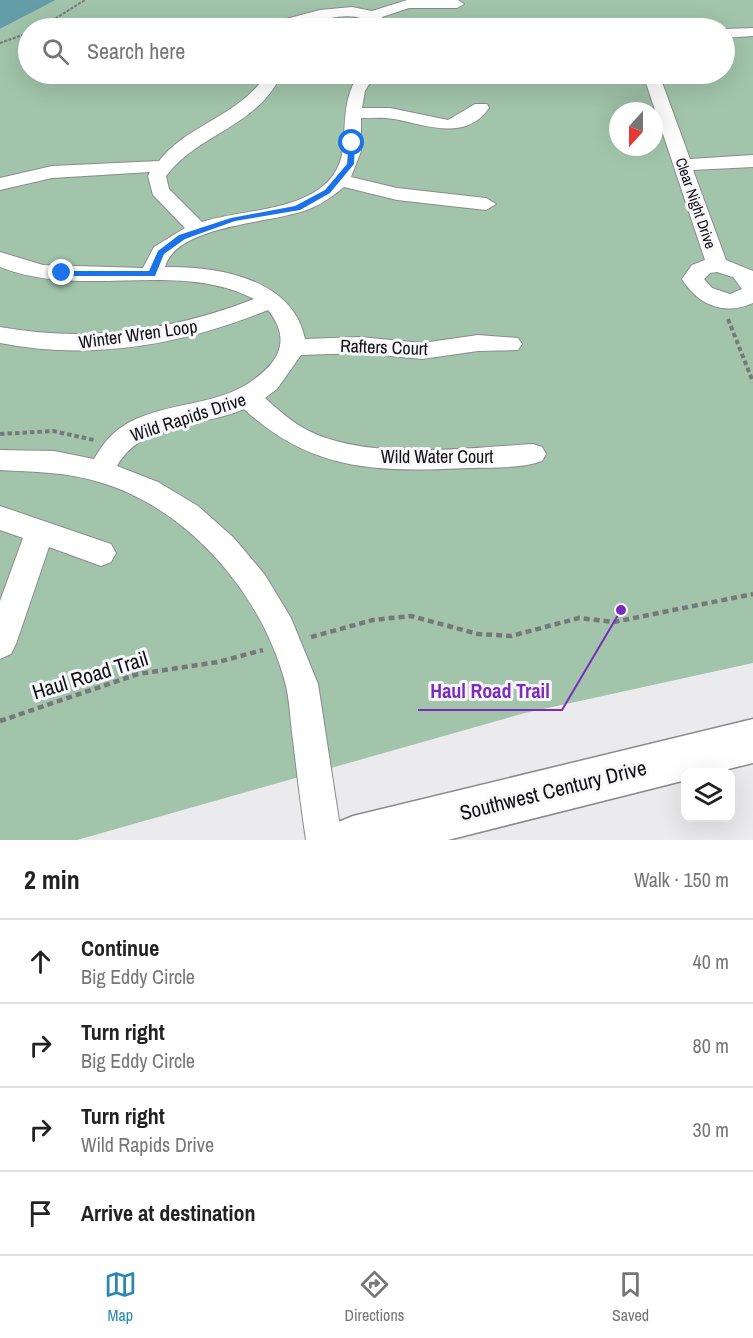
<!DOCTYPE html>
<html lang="en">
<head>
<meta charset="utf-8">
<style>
	body { margin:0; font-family:"Archivo Narrow",sans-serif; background:#f6f6f6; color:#222 }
	.controls { position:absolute; right:18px; bottom:18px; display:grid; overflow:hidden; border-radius:12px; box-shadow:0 6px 24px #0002 }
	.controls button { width:54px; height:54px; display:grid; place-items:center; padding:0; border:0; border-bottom:2px solid #e0e0e0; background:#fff; color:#222; font:30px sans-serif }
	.compass { position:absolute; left:609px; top:102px; width:54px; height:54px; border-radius:50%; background:#fff; box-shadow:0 6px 24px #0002; rotate:201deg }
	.stop { position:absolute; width:18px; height:18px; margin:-14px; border:4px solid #1a73e8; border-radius:50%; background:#fff }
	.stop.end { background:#1a73e8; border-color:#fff; box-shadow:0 2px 6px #0008 }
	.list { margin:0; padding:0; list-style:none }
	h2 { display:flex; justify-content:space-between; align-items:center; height:78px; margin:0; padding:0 24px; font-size:26px }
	h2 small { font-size:20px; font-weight:400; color:#767676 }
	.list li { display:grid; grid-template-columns:39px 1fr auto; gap:18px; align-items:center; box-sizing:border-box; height:84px; padding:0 24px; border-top:2px solid #e0e0e0 }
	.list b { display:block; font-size:22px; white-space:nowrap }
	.list p { margin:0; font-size:20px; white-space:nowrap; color:#767676 }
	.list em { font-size:20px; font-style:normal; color:#767676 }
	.icon { flex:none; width:33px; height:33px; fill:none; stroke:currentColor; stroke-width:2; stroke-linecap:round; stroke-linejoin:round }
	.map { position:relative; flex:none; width:753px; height:840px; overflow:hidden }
	.search { position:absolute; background:#fff; box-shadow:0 6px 24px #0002; left:18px; right:18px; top:18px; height:66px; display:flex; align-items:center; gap:15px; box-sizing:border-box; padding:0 21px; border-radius:33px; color:#767676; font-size:22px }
	.sheet { height:414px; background:#fff }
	nav { display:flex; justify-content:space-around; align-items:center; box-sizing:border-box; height:84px; border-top:2px solid #e0e0e0; background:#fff; font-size:16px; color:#767676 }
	nav a { display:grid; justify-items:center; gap:3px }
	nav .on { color:#2888b3 }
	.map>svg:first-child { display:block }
</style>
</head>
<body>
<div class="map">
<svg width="753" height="840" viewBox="0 0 753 840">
	<rect width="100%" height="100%" fill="#ebebee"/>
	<path fill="#a1c4aa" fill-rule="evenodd" d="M56 0H753V663L525 713 77 840H0V29ZM28 28H724V74H28ZM618 111H654V147H618Z"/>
	<path fill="#649ca8" d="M0 0H56L0 29Z"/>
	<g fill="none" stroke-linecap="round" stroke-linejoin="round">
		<g stroke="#8b8b8e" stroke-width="2">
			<path id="minor" d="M407 0H458L464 4 457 8H409L382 17 389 28H375C354 0 302 31 275 28L286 19 320 10 352 7 372 11Z
				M753 28V36L724 38V29Z
				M267 74H283C275 86 268 98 257 107 228 133 190 144 166 176L169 189 202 222C248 207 336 213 343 148 346 120 343 98 359 74H375L365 91 362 108H390L448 120 475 104H487L489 108C465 142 427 125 394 119 383 117 372 118 361 118V151L351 177 397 188 486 198 496 204 486 210 397 200 344 187C333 196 322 204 309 209 272 224 177 224 165 267 216 266 293 278 305 339L360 337 422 343 478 335 518 338 522 344 518 350 478 351 422 359 360 353 301 355 277 389 265 398C278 410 293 423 309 431 370 461 467 448 533 444L542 447 546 454 542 461C520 469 493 467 469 468 380 472 313 473 244 409 201 428 144 420 117 466L158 482 198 506 234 538 265 575 291 618 318 684 342 840H306C301 807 297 774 293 740 290 721 290 700 285 682 261 593 188 508 99 482 67 472 34 472 0 470V450L54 451 94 459C105 440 116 428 136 419 185 398 233 407 271 364 286 346 282 327 268 310 182 345 91 361 0 343V327C87 343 172 331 254 299 177 259 83 300 0 267V252L43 265 143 268 154 247 185 228 153 195 148 176 150 172 52 178 0 190V178L52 166 159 161C188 124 238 117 267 74Z
				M643 74H659L690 159 753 155V167L693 170 726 260 753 271V303C724 316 698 305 682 279L692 265 705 260ZM717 272 733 277 742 289 730 294 712 288 704 279 710 273Z
				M0 506 111 544 116 553 111 562 101 566 49 547 16 644 11 654 0 659V601L23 538 0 530Z"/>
		</g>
		<g stroke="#8b8b8e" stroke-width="3">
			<path id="major" d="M753 719V763L716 772H686V780L448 840H329L336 823 353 816Z"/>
		</g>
		<path stroke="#78787a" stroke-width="2" stroke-dasharray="3 1.5" stroke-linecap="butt" d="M40 28 85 0
			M0 43 28 33"/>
		<path stroke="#78787a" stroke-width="4" stroke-dasharray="4.5 3" stroke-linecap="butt" d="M728 319 753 382
			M0 434 53 431 94 440"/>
		<path stroke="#78787a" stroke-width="4.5" stroke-dasharray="6 4" stroke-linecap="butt" d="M311 637 373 620 411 616 478 634 511 636 579 618 614 622 753 594
			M0 721 138 674 218 662 263 650"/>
		<use href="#minor" fill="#fff" fill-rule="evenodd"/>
		<use href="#major" fill="#fff" fill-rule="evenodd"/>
	</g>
	<path fill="#1a73e8" d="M349 142 355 143 354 164 330 193 300 210 235 221 185 239 164 254 155 276H62L58 273 62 271H149L158 251 179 235 231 218 295 206 325 190 347 164Z"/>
	<g text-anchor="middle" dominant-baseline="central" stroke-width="6" stroke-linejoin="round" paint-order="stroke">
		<g font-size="15" fill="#111012" stroke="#f8f8fc">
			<text transform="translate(696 203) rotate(71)">Clear Night Drive</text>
		</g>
		<g font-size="18" fill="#111012" stroke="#f8f8fc">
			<text transform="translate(138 334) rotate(-8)">Winter Wren Loop</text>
			<text transform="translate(384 347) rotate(2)">Rafters Court</text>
			<text transform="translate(188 417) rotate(-18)">Wild Rapids Drive</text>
			<text x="437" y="456">Wild Water Court</text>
		</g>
		<g font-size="21" fill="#111012" stroke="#f8f8fc">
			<text transform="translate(90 675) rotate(-17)">Haul Road Trail</text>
			<text transform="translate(553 790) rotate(-14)">Southwest Century Drive</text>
		</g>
	</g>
	<path fill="none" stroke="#7b2cbf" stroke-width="2" d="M621 610L562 710H418"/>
	<circle fill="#7b2cbf" stroke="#f8f8fc" stroke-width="2" cx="621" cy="610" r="6"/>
	<g font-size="20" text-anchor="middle" font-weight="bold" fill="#7b2cbf" stroke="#f8f8fc" stroke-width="6" stroke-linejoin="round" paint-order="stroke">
		<text x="490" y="698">Haul Road Trail</text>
	</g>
</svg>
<div class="controls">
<button><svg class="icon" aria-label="layers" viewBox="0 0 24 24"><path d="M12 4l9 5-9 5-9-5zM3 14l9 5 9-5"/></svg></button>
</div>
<svg class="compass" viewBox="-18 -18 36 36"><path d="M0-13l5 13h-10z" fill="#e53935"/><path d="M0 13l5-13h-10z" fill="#767676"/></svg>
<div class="stop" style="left:352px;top:143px"></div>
<div class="stop end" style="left:62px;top:273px"></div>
<div class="search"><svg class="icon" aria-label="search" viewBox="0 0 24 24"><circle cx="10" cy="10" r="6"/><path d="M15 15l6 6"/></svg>Search here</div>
</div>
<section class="sheet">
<h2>2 min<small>Walk · 150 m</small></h2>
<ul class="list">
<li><svg class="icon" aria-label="ahead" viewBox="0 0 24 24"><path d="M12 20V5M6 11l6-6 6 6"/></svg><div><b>Continue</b><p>Big Eddy Circle</p></div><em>40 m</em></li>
<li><svg class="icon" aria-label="right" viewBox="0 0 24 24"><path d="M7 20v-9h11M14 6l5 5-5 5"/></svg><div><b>Turn right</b><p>Big Eddy Circle</p></div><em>80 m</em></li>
<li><svg class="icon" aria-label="right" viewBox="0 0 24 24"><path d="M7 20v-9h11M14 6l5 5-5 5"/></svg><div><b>Turn right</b><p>Wild Rapids Drive</p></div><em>30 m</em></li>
<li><svg class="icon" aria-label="arrive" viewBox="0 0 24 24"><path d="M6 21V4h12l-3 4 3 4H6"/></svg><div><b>Arrive at destination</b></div></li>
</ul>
</section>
<nav>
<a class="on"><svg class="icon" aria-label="map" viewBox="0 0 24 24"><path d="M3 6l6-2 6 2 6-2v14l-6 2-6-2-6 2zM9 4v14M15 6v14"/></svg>Map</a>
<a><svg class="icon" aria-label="directions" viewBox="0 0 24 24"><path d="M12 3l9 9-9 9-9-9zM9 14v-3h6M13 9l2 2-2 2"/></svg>Directions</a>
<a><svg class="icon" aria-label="saved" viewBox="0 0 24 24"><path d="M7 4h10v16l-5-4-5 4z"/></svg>Saved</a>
</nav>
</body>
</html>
